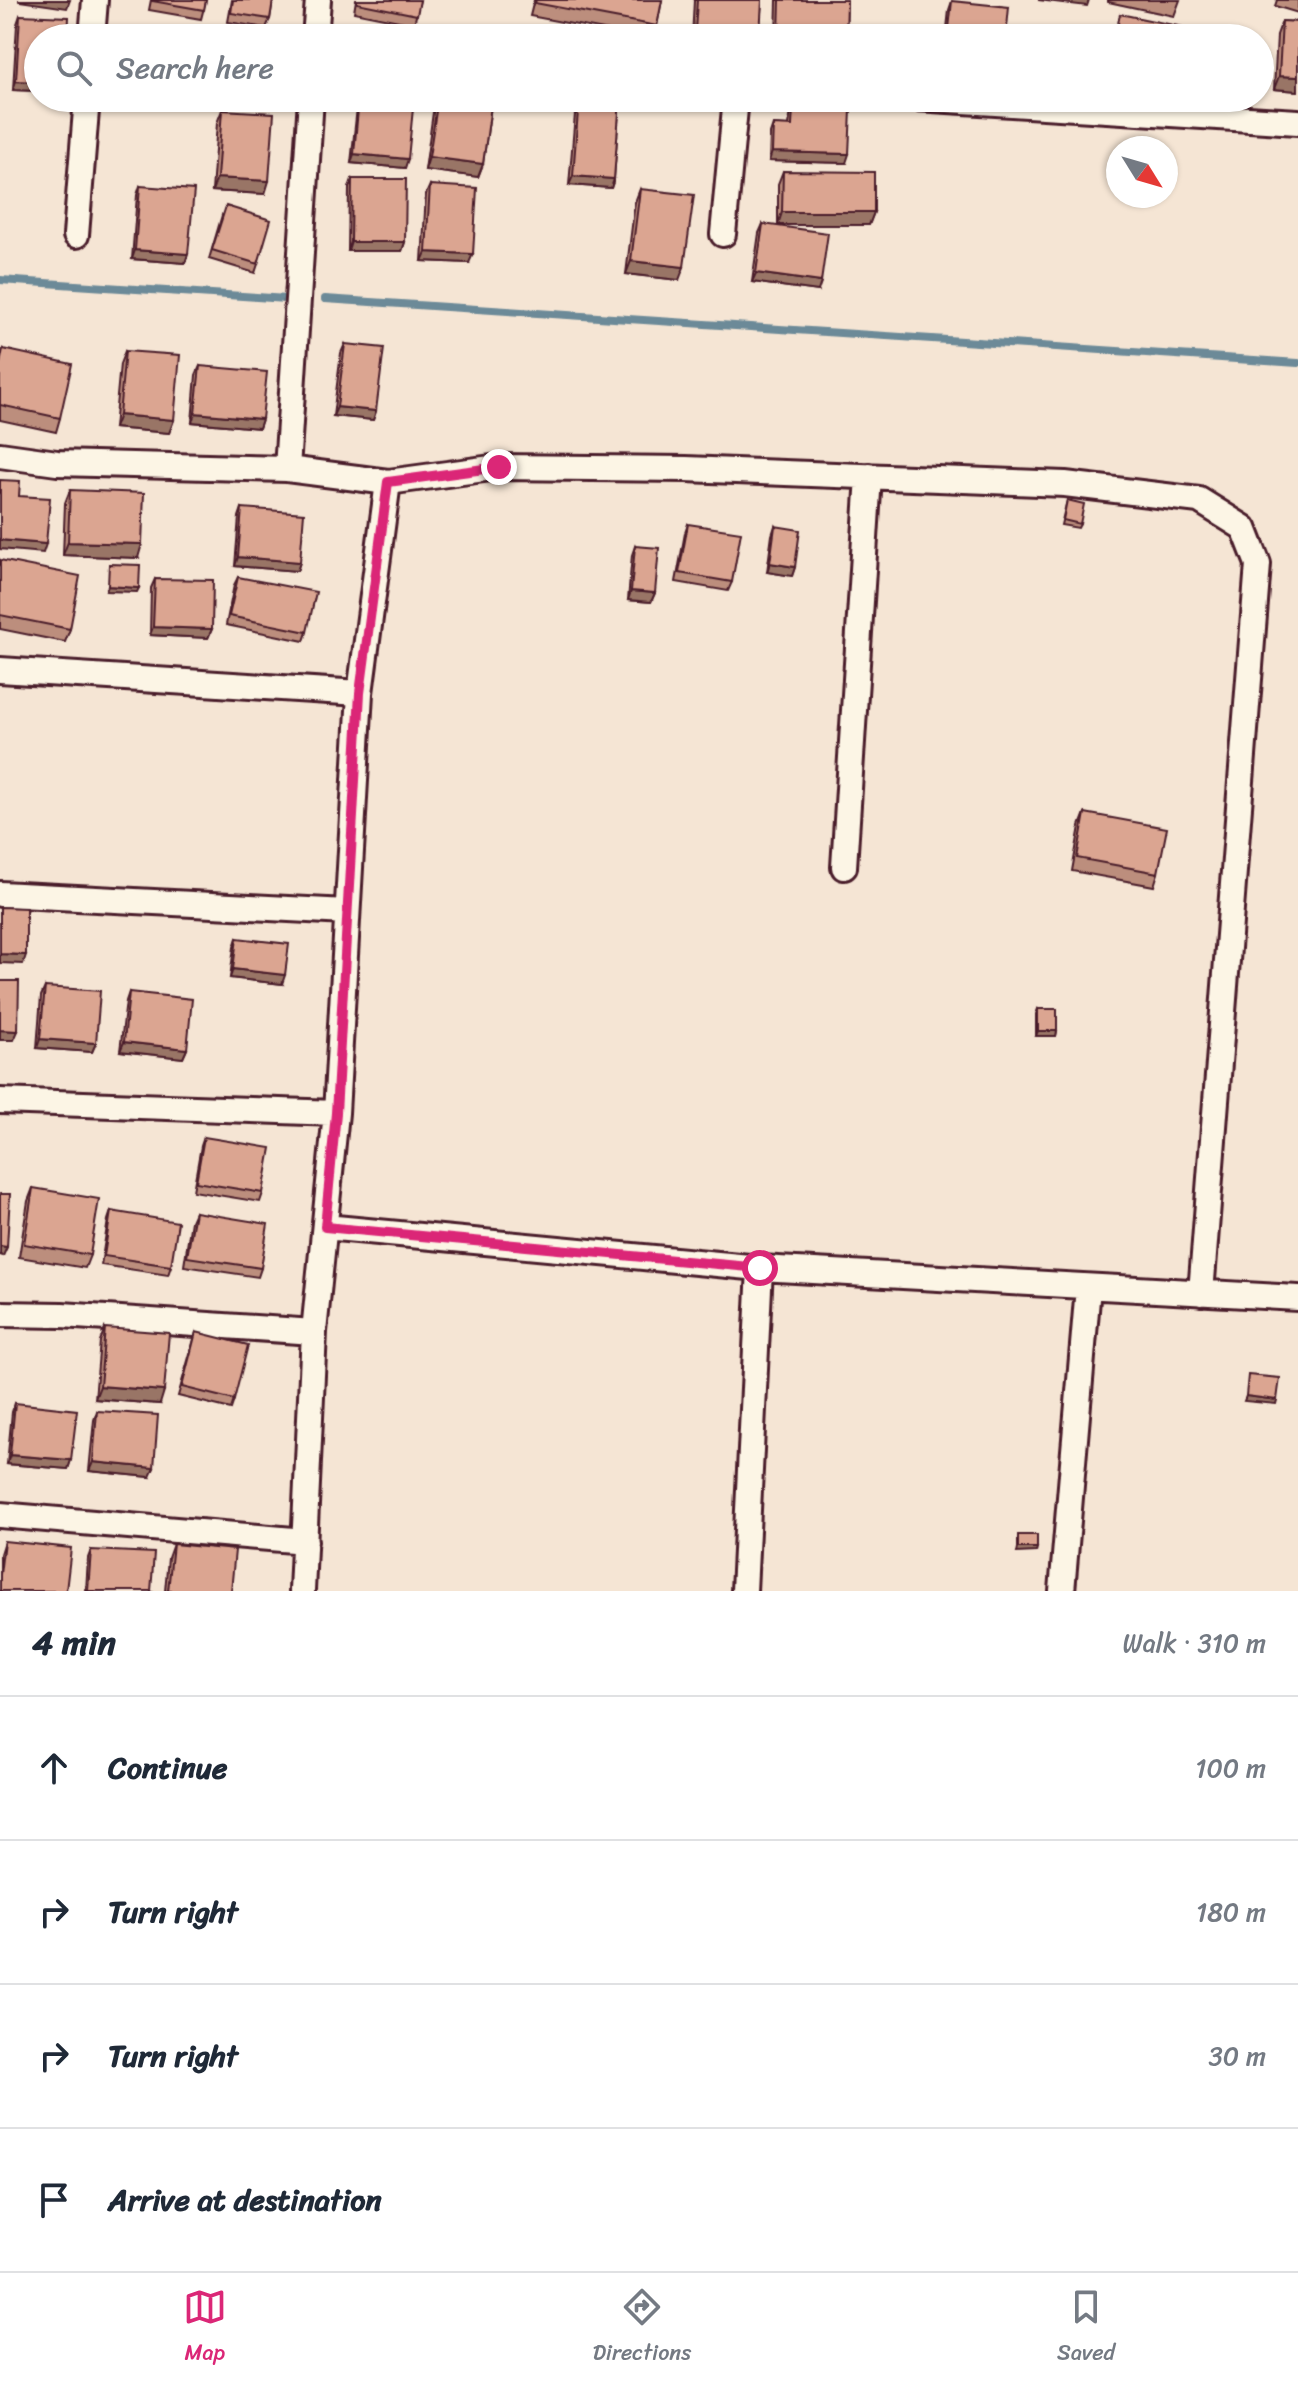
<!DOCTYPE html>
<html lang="en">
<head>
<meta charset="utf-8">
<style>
	body { margin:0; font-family:Sriracha,sans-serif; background:#f6f6f7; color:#1f2937 }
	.compass { position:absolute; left:1106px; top:136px; width:72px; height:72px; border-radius:50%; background:#fff; box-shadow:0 2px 6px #0004; rotate:127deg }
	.stop { position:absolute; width:24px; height:24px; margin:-18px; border:6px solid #db2777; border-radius:50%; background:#fff }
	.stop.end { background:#db2777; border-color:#fff; box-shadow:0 2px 8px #0008 }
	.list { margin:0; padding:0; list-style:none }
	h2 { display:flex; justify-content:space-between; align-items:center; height:104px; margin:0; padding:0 32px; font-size:34px }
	h2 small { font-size:26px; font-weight:400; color:#747a83 }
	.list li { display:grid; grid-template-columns:52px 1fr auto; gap:24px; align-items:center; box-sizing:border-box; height:144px; padding:0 32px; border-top:2px solid #e0e1e3 }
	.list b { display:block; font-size:30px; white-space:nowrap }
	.list em { font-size:26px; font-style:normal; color:#747a83 }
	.icon { flex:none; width:44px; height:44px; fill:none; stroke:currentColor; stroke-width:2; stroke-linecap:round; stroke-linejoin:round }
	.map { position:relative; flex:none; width:1298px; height:1591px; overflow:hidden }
	.search { position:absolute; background:#fff; box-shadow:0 2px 6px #0004; left:24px; right:24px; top:24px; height:88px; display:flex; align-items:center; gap:20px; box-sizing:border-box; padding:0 28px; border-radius:44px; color:#747a83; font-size:30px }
	.sheet { height:680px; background:#fff }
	nav { display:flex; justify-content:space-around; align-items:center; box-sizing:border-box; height:112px; border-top:2px solid #e0e1e3; background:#fff; font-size:22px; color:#747a83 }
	nav a { display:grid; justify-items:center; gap:4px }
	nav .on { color:#db2777 }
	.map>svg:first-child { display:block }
</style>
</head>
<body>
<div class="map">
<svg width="1298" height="1591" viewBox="0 0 1298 1591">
	<rect width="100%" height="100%" fill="#f5e5d4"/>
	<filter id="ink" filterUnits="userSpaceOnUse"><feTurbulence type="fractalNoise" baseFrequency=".0125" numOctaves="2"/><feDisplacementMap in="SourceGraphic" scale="16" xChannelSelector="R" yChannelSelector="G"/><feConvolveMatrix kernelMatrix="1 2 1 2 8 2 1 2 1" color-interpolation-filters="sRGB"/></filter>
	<g filter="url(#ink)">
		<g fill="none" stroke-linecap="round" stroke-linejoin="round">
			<path stroke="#6c8a98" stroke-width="8" d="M0 280 287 299
				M325 299 1298 363"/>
			<g stroke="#4a1f2b" stroke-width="30">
				<path id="street" d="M92 38 95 0
					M315 38 318 0
					M916 98 1298 122
					M723 234 736 98
					M76 235 87 98
					M0 455 57 463 287 469 388 482 360 693 336 1113 314 1332 302 1591
					M287 469 311 98
					M388 482 499 467 686 469 1065 484 1199 500 1244 528 1258 564 1201 1293
					M0 670 360 693
					M844 867 869 476
					M0 894 347 912
					M0 1101 336 1113
					M325 1227 760 1268 1298 1298
					M0 1314 62 1315 314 1332
					M0 1515 305 1541
					M744 1591 760 1268
					M1062 1591 1088 1287"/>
			</g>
			<use href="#street" stroke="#fcf5e5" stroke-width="24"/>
		</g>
		<path fill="#bc8e7d" stroke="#4a1f2b" stroke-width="2" d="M151 0H206L201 19 149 10Z
			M232 0H273L270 19 266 28 228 22Z
			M356 0H420L414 24 354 12Z
			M534 0H662L657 26 652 38H646L530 16Z
			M694 0H762L759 38H692Z
			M777 0H847L846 38H776Z
			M1108 0H1180L1174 16 1108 2Z
			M1277 0H1298V13L1275 6Z
			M952 1 1006 38H946L949 10Z
			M20 15 38 38V91L13 90 17 24Z
			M1282 21 1298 22V91L1274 89 1277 35Z
			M358 98H414L405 168 351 163Z
			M435 98H492L483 164 478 177 425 170Z
			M578 98H620L614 179 611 188 569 185 576 102Z
			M793 108 846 163 769 161 770 134 773 125 789 126 790 117Z
			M222 110 265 194 212 191 217 123Z
			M783 171 874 212 869 225H778V184Z
			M352 179 405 242 402 251H348L349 188Z
			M430 185 469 263 422 261 426 194Z
			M140 186 188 254 185 263 132 259 137 195Z
			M640 189 679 280 626 274 635 202Z
			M222 215 258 264 255 273 209 259Z
			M763 224 818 291 752 282 759 233Z
			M345 344 376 411 373 420 333 416 341 353Z
			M3 349 60 418 56 432 0 420V358Z
			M125 351 174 420 169 433 114 428 120 364Z
			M200 366 262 419 259 428 192 422 196 375Z
			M70 490 138 558 63 555 65 503Z
			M1067 500 1080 524 1078 528 1061 525Z
			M242 508 300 562 297 571 235 566 239 517Z
			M688 524 732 582 728 591 676 582 685 533Z
			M775 526 795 567 792 576 767 572 772 535Z
			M635 546 655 593 651 602 628 600 632 555Z
			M0 560 70 629 65 642 0 629Z
			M238 577 307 632 304 641 226 625 234 585Z
			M155 579 212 629 208 638 150 635 151 588Z
			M1085 813 1158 873 1154 886 1072 871 1080 826Z
			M237 938 282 984 230 978 234 947Z
			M45 987 96 1043 92 1052 37 1048 41 996Z
			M129 992 187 1049 183 1058 120 1051 126 1001Z
			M1038 1009 1057 1031 1056 1036H1036V1014Z
			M204 1137 263 1193 260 1202 193 1191 201 1146Z
			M33 1188 90 1255 85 1268 19 1257 28 1201Z
			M111 1211 171 1266 168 1275 101 1265 108 1220Z
			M195 1212 261 1268 258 1277 184 1266 191 1221Z
			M105 1328 160 1404 95 1399 100 1341Z
			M196 1332 234 1400 231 1409 178 1396Z
			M15 1403 71 1460 68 1469 7 1464 12 1412Z
			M97 1411 150 1477 89 1471 94 1420Z
			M4 1541 0 1591V1554Z
			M173 1544 231 1591H165L168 1558Z
			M91 1550 151 1591H86L88 1558Z"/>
		<path fill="#997466" stroke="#4a1f2b" stroke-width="2" d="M19 0H70L67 8 19 1Z
			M1038 0H1089L1087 6Z
			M695 32 760 35 759 38H693Z
			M779 36 846 37 778 38Z
			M1279 76 1298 77V91L1274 89Z
			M16 81 38 82V91L13 90Z
			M772 152 849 154 846 163 769 161Z
			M354 154 408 159 405 168 351 163Z
			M429 157 483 164 478 177 425 170Z
			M573 176 614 179 611 188 569 185Z
			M217 178 269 181 265 194 212 191Z
			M782 212H874L869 225H778Z
			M351 242H405L402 251H348Z
			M135 250 188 254 185 263 132 259Z
			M426 252 473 254 469 263 422 261Z
			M631 261 684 267 679 280 626 274Z
			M756 273 821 282 818 291 752 282Z
			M337 407 376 411 373 420 333 416Z
			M195 413 262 419 259 428 192 422Z
			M119 415 174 420 169 433 114 428Z
			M0 540 46 544 43 553 0 549Z
			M68 542 142 544 138 558 63 555Z
			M238 557 300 562 297 571 235 566Z
			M770 563 795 567 792 576 767 572Z
			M108 586 139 588 137 592 106 591Z
			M631 591 655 593 651 602 628 600Z
			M153 627 212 629 208 638 150 635Z
			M0 954 26 955 23 964 0 963Z
			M233 969 285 975 282 984 230 978Z
			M0 1030 18 1031 14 1040H0Z
			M1038 1031H1057L1056 1036H1036Z
			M40 1039 96 1043 92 1052 37 1048Z
			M124 1042 187 1049 183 1058 120 1051Z
			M0 1246 7 1247 3 1256 0 1255Z
			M100 1386 164 1391 160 1404 95 1399Z
			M1246 1396 1277 1400 1276 1404 1244 1401Z
			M10 1455 71 1460 68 1469 7 1464Z
			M93 1462 154 1468 150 1477 89 1471Z
			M1018 1548H1037L1036 1552 1017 1553Z"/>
		<path fill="#dba591" stroke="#4a1f2b" stroke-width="2" d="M152 0H206L204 10 152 1Z
			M233 0H273L270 19 231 13Z
			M357 0H420L417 15 357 3Z
			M536 0H662L657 26 535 3Z
			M697 0H762L760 35 695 32Z
			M780 0H847L846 37 779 36Z
			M952 1 1009 7 1006 38H948Z
			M1120 14 1183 27 1180 38H1115Z
			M20 15 69 17 68 38H38V82L16 81Z
			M1282 21 1298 22V77L1279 76Z
			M1191 30 1229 38H1190Z
			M359 98H414L408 159 354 154Z
			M438 98H492L483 164 429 157Z
			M579 98H620L614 179 573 176Z
			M793 108 851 110 849 154 772 152 773 125 792 126Z
			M222 110 274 113 269 181 217 178Z
			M783 171 874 172V212H782Z
			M352 179H406L405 242H351Z
			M430 185 477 188 473 254 426 252Z
			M140 186 194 190 188 254 135 250Z
			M640 189 694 195 684 267 631 261Z
			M226 206 271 220 258 264 212 250Z
			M763 224 828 233 821 282 756 273Z
			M345 344 384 348 376 411 337 407Z
			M3 349 72 364 60 418 0 405V364Z
			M125 351 180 355 174 420 119 415Z
			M200 366 267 372 262 419 195 413Z
			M0 480 20 481 19 496 50 498 46 544 0 540Z
			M70 490 144 493 142 544 68 542Z
			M1067 500 1084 504 1080 524 1063 520Z
			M242 508 304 513 300 562 238 557Z
			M688 524 741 532 732 582 679 573Z
			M775 526 800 530 795 567 770 563Z
			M635 546 659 548 655 593 631 591Z
			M0 560 80 576 70 629 0 615Z
			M109 564 140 565 139 588 108 586Z
			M238 577 316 592 307 632 229 616Z
			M155 579 213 580 212 629 153 627Z
			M1085 813 1167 828 1158 873 1077 858Z
			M0 907 26 908V955L0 954Z
			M237 938 289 944 285 975 233 969Z
			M0 981H19L18 1031 0 1030Z
			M45 987 100 991 96 1043 40 1039Z
			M129 992 192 999 187 1049 124 1042Z
			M1038 1009H1057V1031H1038Z
			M204 1137 271 1148 263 1193 196 1182Z
			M33 1188 99 1199 90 1255 24 1244Z
			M0 1194H10L7 1247 0 1246Z
			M111 1211 178 1222 171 1266 104 1256Z
			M195 1212 268 1224 261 1268 187 1257Z
			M105 1328 169 1333 164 1391 100 1386Z
			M196 1332 248 1345 234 1400 182 1387Z
			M1248 1375 1280 1378 1277 1400 1246 1396Z
			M15 1403 77 1410 71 1460 10 1455Z
			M97 1411 158 1415 154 1468 93 1462Z
			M1018 1535H1037V1548H1018Z
			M4 1541 71 1548 66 1591H0V1575Z
			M173 1544 235 1550 231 1591H168Z
			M91 1550 154 1553 151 1591H88Z"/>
	</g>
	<g fill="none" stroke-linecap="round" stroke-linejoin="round" filter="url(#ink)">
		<path stroke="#db2777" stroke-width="10" d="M499 467 388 482 360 693 336 1113 325 1227 760 1268"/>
	</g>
</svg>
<svg class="compass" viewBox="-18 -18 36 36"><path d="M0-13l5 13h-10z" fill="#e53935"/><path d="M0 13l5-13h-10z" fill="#747a83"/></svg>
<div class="stop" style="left:760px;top:1268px"></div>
<div class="stop end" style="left:499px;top:467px"></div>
<div class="search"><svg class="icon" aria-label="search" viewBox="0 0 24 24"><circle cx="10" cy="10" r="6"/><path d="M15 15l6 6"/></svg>Search here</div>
</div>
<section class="sheet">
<h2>4 min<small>Walk · 310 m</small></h2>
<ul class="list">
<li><svg class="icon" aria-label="ahead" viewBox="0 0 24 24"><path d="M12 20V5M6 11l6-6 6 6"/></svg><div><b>Continue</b></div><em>100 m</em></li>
<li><svg class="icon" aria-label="right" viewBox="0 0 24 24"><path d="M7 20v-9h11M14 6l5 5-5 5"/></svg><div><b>Turn right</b></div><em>180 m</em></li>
<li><svg class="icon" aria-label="right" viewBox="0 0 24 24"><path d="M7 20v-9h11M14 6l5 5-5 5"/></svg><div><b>Turn right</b></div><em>30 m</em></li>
<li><svg class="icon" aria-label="arrive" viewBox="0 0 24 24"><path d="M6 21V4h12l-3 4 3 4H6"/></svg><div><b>Arrive at destination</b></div></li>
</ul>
</section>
<nav>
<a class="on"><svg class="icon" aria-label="map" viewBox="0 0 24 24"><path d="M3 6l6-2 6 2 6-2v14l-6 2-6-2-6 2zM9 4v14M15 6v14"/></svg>Map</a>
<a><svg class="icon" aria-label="directions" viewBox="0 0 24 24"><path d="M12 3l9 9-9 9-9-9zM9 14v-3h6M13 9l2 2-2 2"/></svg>Directions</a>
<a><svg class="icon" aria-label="saved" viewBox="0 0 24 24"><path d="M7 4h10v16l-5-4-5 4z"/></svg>Saved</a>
</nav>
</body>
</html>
